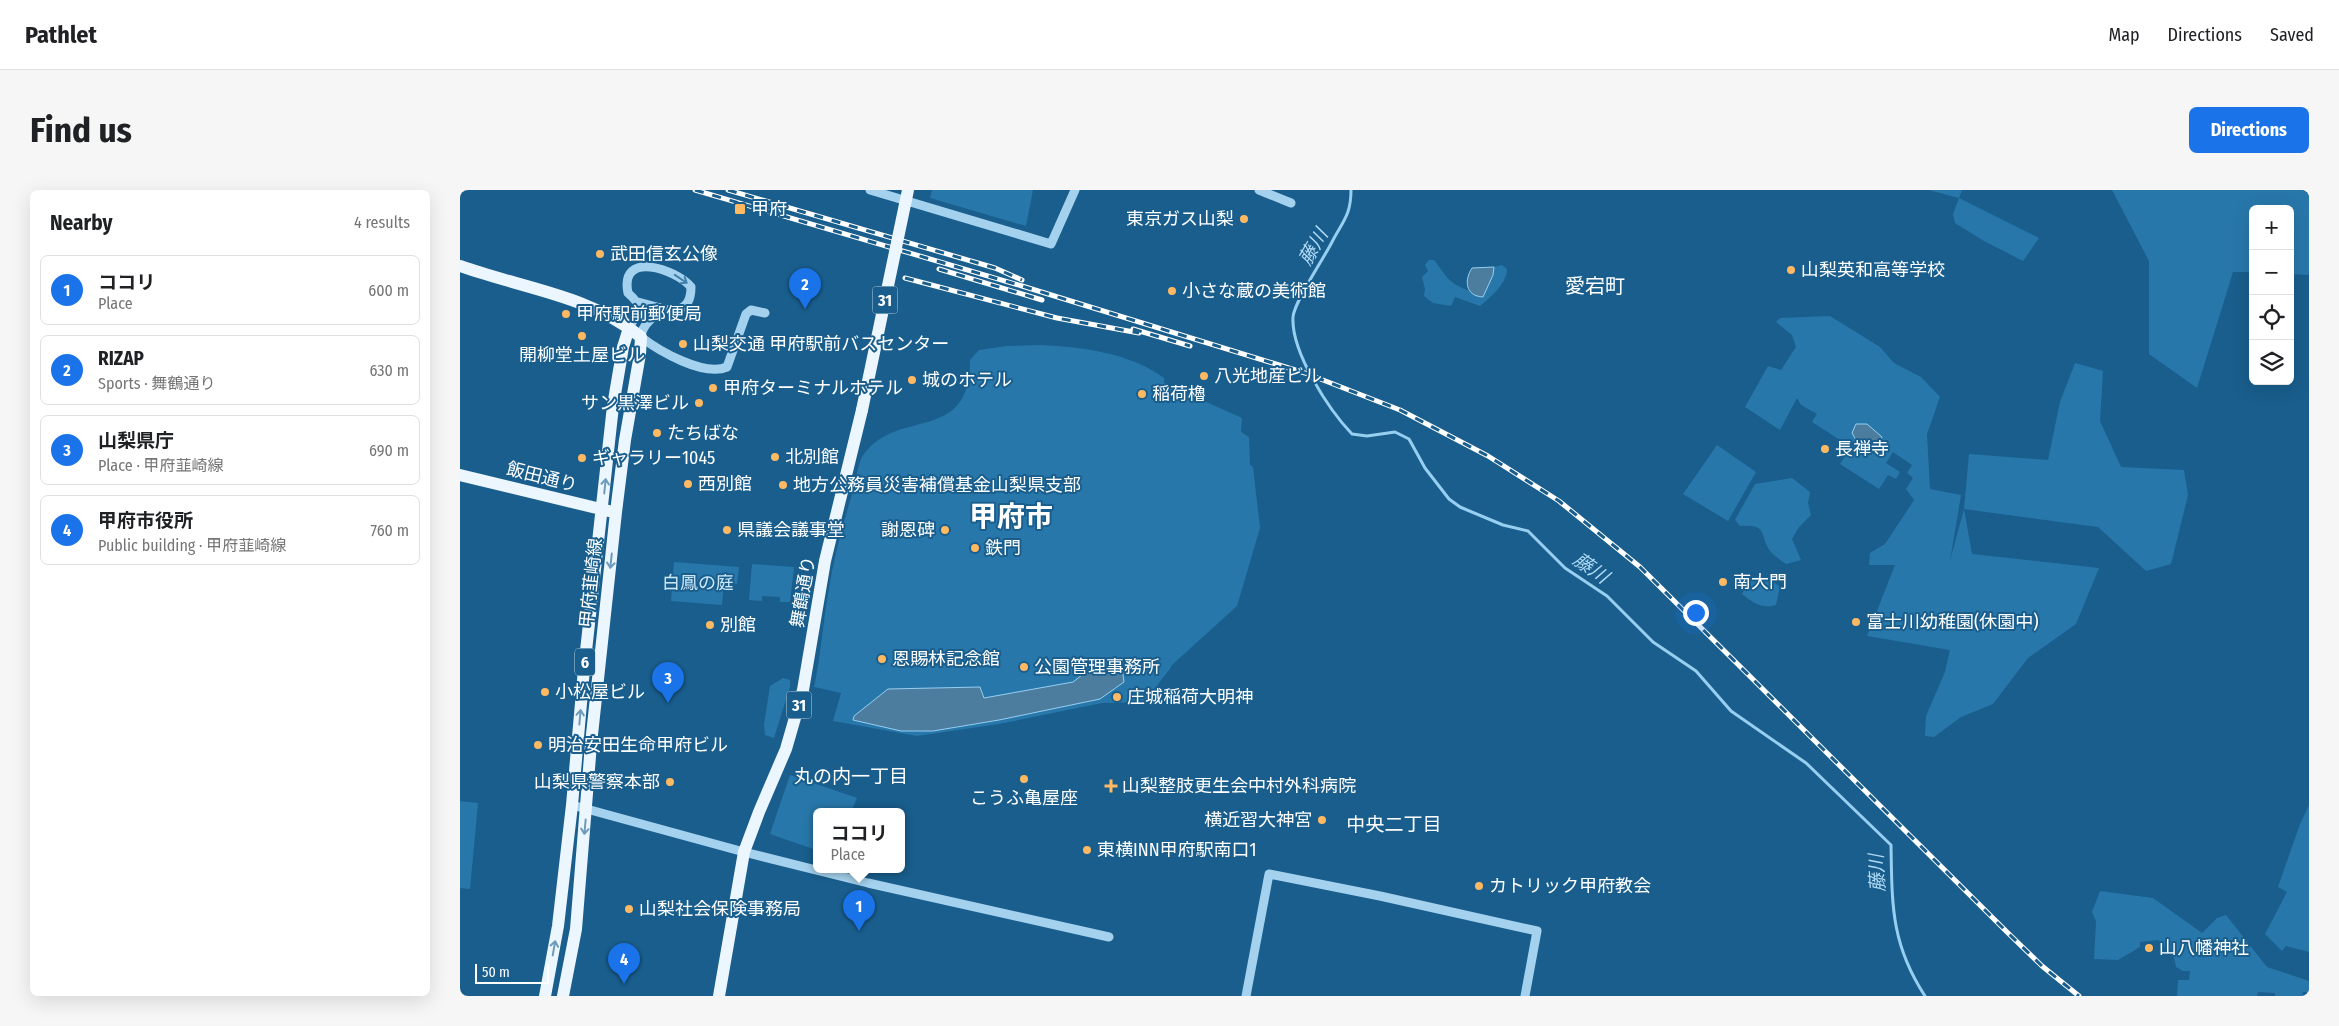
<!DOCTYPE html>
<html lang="en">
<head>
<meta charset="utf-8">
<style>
	body { margin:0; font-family:"Fira Sans Condensed","Noto Sans JP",sans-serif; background:#f6f6f6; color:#202124 }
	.controls { position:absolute; right:15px; top:15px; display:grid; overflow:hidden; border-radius:8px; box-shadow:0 5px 20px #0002 }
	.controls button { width:45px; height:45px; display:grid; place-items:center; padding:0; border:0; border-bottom:1px solid #e0e0e0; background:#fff; color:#202124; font:25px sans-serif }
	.scale { position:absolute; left:15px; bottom:12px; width:74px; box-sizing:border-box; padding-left:5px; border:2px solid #fff; border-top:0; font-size:14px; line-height:18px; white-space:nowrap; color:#fff; -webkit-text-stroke:4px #195e8d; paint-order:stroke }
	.you { position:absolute; left:1235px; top:422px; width:18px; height:18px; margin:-12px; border:4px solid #fff; border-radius:50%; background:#1a73e8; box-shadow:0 0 0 8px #1a73e833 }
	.badge { display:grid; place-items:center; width:32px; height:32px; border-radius:50%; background:#1a73e8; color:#fff; font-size:16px; font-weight:700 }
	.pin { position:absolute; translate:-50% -41px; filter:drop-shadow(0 1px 2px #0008) }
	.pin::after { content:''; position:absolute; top:26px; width:18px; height:15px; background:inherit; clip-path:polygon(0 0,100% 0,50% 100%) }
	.popup { position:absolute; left:353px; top:618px; width:92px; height:65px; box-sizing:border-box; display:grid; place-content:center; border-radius:8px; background:#fff; filter:drop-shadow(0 1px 4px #0005); font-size:16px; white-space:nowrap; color:#757577 }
	.popup b { font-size:19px; color:#202124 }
	.popup::after { content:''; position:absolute; left:50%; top:100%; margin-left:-10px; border:10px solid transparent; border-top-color:#fff }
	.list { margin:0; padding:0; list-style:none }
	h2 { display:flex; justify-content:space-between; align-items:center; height:65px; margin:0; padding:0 20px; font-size:21px }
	h2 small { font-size:16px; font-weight:400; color:#757577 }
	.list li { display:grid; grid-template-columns:32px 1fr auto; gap:15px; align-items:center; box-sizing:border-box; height:70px; margin:0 10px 10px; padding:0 10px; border:1px solid #e0e0e0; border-radius:8px }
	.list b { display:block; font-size:19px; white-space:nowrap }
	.list p { margin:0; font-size:16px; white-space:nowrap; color:#757577 }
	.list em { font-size:16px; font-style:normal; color:#757577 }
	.icon { flex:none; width:28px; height:28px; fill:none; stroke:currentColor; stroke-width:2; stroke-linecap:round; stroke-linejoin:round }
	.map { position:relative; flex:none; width:1849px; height:806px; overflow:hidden; border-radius:8px }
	header { display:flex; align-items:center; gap:30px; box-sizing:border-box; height:70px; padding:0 25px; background:#fff; border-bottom:1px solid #e0e0e0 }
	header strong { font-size:24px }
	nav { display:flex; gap:28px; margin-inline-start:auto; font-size:18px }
	.intro { display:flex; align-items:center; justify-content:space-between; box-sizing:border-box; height:120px; padding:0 30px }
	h1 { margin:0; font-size:35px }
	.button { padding:12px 22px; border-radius:8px; background:#1a73e8; color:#fff; font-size:18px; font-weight:700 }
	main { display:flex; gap:30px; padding:0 30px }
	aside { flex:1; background:#fff; border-radius:8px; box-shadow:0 5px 20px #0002 }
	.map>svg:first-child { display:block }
</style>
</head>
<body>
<header>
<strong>Pathlet</strong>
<nav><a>Map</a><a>Directions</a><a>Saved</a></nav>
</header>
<div class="intro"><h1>Find us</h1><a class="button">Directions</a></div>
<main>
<aside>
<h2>Nearby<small>4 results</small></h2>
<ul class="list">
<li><span class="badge">1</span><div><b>ココリ</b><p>Place</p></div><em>600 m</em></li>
<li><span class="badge">2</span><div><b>RIZAP</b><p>Sports · 舞鶴通り</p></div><em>630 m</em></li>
<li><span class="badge">3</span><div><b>山梨県庁</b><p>Place · 甲府韮崎線</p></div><em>690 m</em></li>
<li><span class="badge">4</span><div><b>甲府市役所</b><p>Public building · 甲府韮崎線</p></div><em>760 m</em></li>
</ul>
</aside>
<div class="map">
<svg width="1849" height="806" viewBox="0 0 1849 806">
	<rect width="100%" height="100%" fill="#195e8d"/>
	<path fill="#2877aa" d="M472 0H573L566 36 470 8Z
		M1469 0H1502L1499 8 1579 48 1563 71 1524 51 1495 33 1493 24 1499 8Z
		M1652 0H1849V85L1830 84V19H1793V82H1773L1737 198 1689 164V71Z
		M969 70H974C982 80 988 92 1000 97 1006 100 1009 100 1015 105L1033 85 1034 77 1042 75 1047 79C1047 93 1031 107 1020 116L995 107 991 116 973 113 964 106 965 99 962 87 968 81 965 75Z
		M1370 126 1420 157 1434 173 1461 187 1480 207 1467 244 1470 299 1501 305 1490 371 1504 319 1509 264 1588 270 1600 212 1615 173 1643 181 1640 231 1661 277 1724 280 1728 305 1711 374 1686 381 1638 337 1504 319 1512 364 1639 378 1616 434 1568 468 1533 514 1501 527 1474 547 1465 546 1466 526 1485 482 1490 460 1407 446 1435 375H1409L1410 363 1425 354 1454 310 1446 299 1453 288 1447 283 1452 275 1433 262 1426 273 1440 282 1436 289 1428 285 1419 299 1380 274 1391 257 1352 232 1357 224 1341 215 1337 208 1320 240 1285 217 1308 176 1321 180 1336 157 1332 145 1316 132 1320 128Z
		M581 155C623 157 670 163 704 188V193L782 228 781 242 789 247 790 275 793 277 800 338 777 416 712 475C705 488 698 490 693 506H690L687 512 642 513 539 534 457 546 373 531 381 503 354 497C361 465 363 431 369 399 374 367 383 335 392 304 395 294 398 274 402 267 436 215 510 257 510 170L519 160 547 156Z
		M1257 255 1296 282 1268 331 1223 304Z
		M1332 288 1350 302 1348 313 1351 325 1339 337 1332 349 1341 370 1326 374C1321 370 1314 366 1310 361 1299 345 1309 334 1280 336L1275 330 1295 294Z
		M214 372 279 377 277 394 264 393 262 415 211 411Z
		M292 374 334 377 330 412H320V407L302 406V411L289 410Z
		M1293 386 1311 390 1320 397 1316 415C1302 419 1293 413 1282 404L1288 391Z
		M323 488 330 490V497L314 548 305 545 304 535 310 496Z
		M330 585 397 608 391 622H356V660L310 644Z
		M0 611 18 613 10 699 0 698Z
		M1849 615V762L1826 756 1822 761 1805 744 1827 702 1818 697 1840 634Z
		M1640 701 1693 708 1742 743 1757 728 1766 725 1807 777 1849 791V802H1843L1842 806H1815V803L1798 802 1797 806H1717L1718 790H1729L1730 781H1723L1716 777 1714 768 1698 750 1680 752V757L1658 770 1634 769 1636 731 1632 722Z"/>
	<path fill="#4c7d9f" stroke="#97cff1" d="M1034 77 1033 85 1023 107C1005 106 1004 90 1012 78Z
		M1396 234H1407L1422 247 1419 258 1412 262C1401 259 1397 252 1392 243Z
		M657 473 662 478 664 492 640 509 539 530 473 541H441L393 530 394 526 428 499 520 497 524 508 613 492 622 485Z"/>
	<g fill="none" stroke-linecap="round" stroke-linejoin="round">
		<path stroke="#97cff1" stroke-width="3" d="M891 0C891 25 883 31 872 52 864 68 834 112 833 127 831 162 869 220 892 244L907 246 935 242 949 249 965 278 989 309 1000 317 1043 335 1068 341 1105 378 1147 406 1193 452 1236 481 1271 521 1346 573 1431 655C1432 715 1431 754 1465 806"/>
		<path stroke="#a4d2ee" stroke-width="9" d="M410 0 591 54 615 0
			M799 0 831 13
			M178 112 208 120
			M169 138C178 121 185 118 168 103 159 60 216 79 231 97 231 106 229 116 219 119 215 121 211 119 207 120 195 124 182 134 181 147 199 161 244 187 267 177L286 124 291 120 305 123
			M112 615 284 662 408 693 649 747
			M786 806 809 684 920 706 1077 741 1065 806"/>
		<path stroke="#ecf6ff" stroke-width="12" d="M0 76C61 98 129 105 181 147L180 164 165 250 156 322 131 554 116 739 103 806
			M0 285 149 321
			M85 806 98 736 112 615 124 479 153 216 163 157 169 138
			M259 806 284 662 299 622 326 559 343 500 365 371 402 220"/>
		<g stroke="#fff" stroke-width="5">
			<path id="rail" d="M235 0 562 96 845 183 940 220 1028 266 1099 311 1180 377 1548 743 1582 776 1619 806
				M268 0 535 78 562 90
				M479 79 582 110
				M445 88 597 128 679 143
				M673 139 730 156"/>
		</g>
		<use href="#rail" stroke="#195e8d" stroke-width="3" stroke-dasharray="9" stroke-linecap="butt"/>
		<path stroke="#ecf6ff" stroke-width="12" d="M402 220 448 0"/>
	</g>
	<defs><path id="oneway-shaft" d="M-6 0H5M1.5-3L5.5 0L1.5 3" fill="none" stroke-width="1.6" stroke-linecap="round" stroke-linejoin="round" transform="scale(1.25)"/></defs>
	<use stroke="#4381aa" href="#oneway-shaft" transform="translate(221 89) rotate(34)"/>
	<g stroke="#6d9bbb">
		<use href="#oneway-shaft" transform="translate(145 296) rotate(-84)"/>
		<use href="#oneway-shaft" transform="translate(151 371) rotate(96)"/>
		<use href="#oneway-shaft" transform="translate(120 527) rotate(-85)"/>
		<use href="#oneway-shaft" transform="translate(125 637) rotate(95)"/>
		<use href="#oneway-shaft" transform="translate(94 758) rotate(-80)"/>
	</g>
	<g fill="#ffb962" stroke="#195e8d" stroke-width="2">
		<rect x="274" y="13" width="12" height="12" rx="2.5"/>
		<circle cx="784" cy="29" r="5"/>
		<circle cx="140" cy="64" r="5"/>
		<circle cx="1331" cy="80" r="5"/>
		<circle cx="712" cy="101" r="5"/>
		<circle cx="106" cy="124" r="5"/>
		<circle cx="122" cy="146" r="5"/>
		<circle cx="223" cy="154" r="5"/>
		<circle cx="744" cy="186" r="5"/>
		<circle cx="452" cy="190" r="5"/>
		<circle cx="253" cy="198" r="5"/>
		<circle cx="682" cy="204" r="5"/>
		<circle cx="239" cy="213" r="5"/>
		<circle cx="197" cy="243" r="5"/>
		<circle cx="1365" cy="259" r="5"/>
		<circle cx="315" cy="267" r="5"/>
		<circle cx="122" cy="268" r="5"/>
		<circle cx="228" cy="294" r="5"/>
		<circle cx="323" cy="295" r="5"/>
		<circle cx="267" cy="340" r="5"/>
		<circle cx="485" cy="340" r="5"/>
		<circle cx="515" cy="358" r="5"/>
		<circle cx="1263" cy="392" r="5"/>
		<circle cx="1396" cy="432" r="5"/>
		<circle cx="250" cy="435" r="5"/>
		<circle cx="422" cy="469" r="5"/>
		<circle cx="564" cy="477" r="5"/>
		<circle cx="85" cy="502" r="5"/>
		<circle cx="657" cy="507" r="5"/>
		<circle cx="78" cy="555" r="5"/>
		<circle cx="564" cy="589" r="5"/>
		<circle cx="210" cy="592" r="5"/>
		<path d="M648.5 588.5h5v5h5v5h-5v5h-5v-5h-5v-5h5z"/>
		<circle cx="862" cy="630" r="5"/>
		<circle cx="627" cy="660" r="5"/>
		<circle cx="1019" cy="696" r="5"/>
		<circle cx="169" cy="719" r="5"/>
		<circle cx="1689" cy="758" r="5"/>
	</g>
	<g text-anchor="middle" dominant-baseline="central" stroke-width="4" stroke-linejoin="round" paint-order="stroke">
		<g fill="#195e8d" stroke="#bacfdd" stroke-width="1">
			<rect x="412.5" y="96.5" width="25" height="27" rx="4"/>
			<rect x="115" y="458.5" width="20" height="27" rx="4"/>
			<rect x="326.5" y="501.5" width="25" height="27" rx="4"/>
		</g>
		<g font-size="16" font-weight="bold" fill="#fff">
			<text x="425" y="110">31</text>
			<text x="125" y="472">6</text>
			<text x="339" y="515">31</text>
		</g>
		<g font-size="18" fill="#fff" stroke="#195e8d" text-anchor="start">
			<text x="291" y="19">甲府</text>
			<text x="774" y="29" text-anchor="end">東京ガス山梨</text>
			<text x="150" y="64">武田信玄公像</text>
			<text x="1341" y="80">山梨英和高等学校</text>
			<text x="722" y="101">小さな蔵の美術館</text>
			<text x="116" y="124">甲府駅前郵便局</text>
			<text x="233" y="154">山梨交通 甲府駅前バスセンター</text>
			<text x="122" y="165" text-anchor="middle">開柳堂土屋ビル</text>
			<text x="754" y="186">八光地産ビル</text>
			<text x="462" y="190">城のホテル</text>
			<text x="263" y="198">甲府ターミナルホテル</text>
			<text x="692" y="204">稲荷櫓</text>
			<text x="229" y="213" text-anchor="end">サン黒澤ビル</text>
			<text x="207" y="243">たちばな</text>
			<text x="1375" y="259">長禅寺</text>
			<text x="325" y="267">北別館</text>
			<text x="132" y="268">ギャラリー1045</text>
			<text x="238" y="294">西別館</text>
			<text x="333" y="295">地方公務員災害補償基金山梨県支部</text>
			<text x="277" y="340">県議会議事堂</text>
			<text x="475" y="340" text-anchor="end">謝恩碑</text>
			<text x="525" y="358">鉄門</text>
			<text x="1273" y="392">南大門</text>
			<text x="1406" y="432">富士川幼稚園(休園中)</text>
			<text x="260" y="435">別館</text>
			<text x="432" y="469">恩賜林記念館</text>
			<text x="574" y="477">公園管理事務所</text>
			<text x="95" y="502">小松屋ビル</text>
			<text x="667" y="507">庄城稲荷大明神</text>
			<text x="88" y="555">明治安田生命甲府ビル</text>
			<text x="200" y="592" text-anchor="end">山梨県警察本部</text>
			<text x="662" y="596">山梨整肢更生会中村外科病院</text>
			<text x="564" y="608" text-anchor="middle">こうふ亀屋座</text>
			<text x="852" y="630" text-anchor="end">横近習大神宮</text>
			<text x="637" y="660">東横INN甲府駅南口1</text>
			<text x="1029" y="696">カトリック甲府教会</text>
			<text x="179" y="719">山梨社会保険事務局</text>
			<text x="1699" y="758">山八幡神社</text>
		</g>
		<g font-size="18" fill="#fff" stroke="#195e8d">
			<text transform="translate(82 287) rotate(14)">飯田通り</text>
			<text transform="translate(131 393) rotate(-84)">甲府韮崎線</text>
			<text transform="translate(343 402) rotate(-80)">舞鶴通り</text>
		</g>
		<g font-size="18" fill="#cbe8fa" stroke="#195e8d">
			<text x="238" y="393">白鳳の庭</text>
		</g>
		<g font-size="19" font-style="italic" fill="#b0dbf6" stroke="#195e8d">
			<text transform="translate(853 57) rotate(-60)">藤川</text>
			<text transform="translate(1131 378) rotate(35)">藤川</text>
			<text transform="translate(1417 683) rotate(-93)">藤川</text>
		</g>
		<g font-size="19" fill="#fff" stroke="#195e8d">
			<text x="391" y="586">丸の内一丁目</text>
			<text x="934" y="634">中央二丁目</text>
		</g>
		<g font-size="20" fill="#fff" stroke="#195e8d">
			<text x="1135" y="96">愛宕町</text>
		</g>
		<g font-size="28" font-weight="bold" fill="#fff" stroke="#195e8d">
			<text x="551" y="326">甲府市</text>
		</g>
	</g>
</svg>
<div class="controls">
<button>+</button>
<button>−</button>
<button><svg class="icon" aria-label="locate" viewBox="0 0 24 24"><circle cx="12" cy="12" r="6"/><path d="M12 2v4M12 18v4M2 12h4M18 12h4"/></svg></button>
<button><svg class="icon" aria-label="layers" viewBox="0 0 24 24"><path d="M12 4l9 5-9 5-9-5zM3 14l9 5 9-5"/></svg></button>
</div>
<div class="scale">50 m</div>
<div class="you"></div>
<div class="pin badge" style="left:399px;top:741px">1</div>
<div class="popup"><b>ココリ</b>Place</div>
<div class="pin badge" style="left:345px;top:119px">2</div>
<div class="pin badge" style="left:208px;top:513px">3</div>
<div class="pin badge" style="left:164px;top:794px">4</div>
</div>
</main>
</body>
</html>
